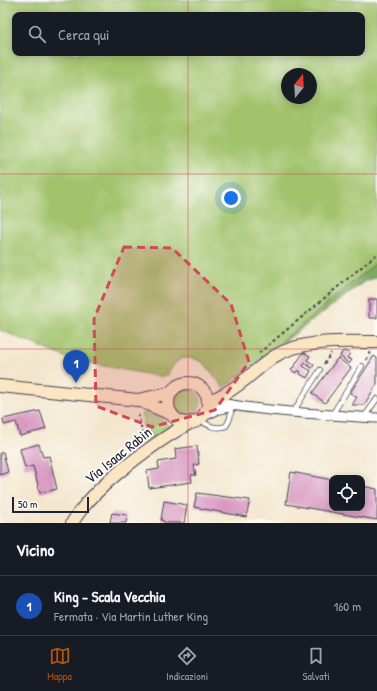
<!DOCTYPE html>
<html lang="it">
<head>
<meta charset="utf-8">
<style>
	body { margin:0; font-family:"Patrick Hand",sans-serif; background:#20242c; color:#f1f3f6 }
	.controls { position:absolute; right:12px; bottom:12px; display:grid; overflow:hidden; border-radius:8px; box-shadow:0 2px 10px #0003 }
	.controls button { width:36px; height:36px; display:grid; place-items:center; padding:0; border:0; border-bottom:1px solid #363941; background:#171b24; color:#f1f3f6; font:20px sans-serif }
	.compass { position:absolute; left:281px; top:68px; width:36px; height:36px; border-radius:50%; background:#171b24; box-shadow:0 2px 10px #0003; rotate:18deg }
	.scale { position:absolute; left:12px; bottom:10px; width:77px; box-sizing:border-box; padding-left:4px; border:2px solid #22223b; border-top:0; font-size:11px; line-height:14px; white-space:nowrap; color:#22223b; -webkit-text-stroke:3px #fdfcf7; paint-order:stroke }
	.you { position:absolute; left:231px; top:198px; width:14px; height:14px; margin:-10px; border:3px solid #fff; border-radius:50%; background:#1a73e8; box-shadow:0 0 0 6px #1a73e833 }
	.badge { display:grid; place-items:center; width:26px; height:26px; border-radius:50%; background:#b45309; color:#fff; font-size:13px; font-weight:700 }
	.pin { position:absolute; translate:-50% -33px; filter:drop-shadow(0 1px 2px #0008) }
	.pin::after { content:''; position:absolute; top:21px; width:14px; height:12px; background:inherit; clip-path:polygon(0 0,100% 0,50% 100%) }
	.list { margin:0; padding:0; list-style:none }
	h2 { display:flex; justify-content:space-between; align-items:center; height:52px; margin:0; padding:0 16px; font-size:17px }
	h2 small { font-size:13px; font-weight:400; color:#9ea1a6 }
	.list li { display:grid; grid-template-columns:26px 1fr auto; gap:12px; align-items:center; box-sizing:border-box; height:60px; padding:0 16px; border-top:1px solid #363941 }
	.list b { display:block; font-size:15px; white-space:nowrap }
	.list p { margin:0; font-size:13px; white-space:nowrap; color:#9ea1a6 }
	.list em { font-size:13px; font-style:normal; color:#9ea1a6 }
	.icon { flex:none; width:22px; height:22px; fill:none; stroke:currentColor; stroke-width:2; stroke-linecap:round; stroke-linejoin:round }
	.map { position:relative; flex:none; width:377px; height:523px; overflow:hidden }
	.search { position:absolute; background:#171b24; box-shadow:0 2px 10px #0003; left:12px; right:12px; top:12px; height:44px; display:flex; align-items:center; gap:10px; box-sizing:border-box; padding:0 14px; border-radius:8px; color:#9ea1a6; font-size:15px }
	.sheet { height:112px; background:#171b24 }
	nav { display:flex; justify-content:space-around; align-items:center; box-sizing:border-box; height:56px; border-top:1px solid #363941; background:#171b24; font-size:11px; color:#9ea1a6 }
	nav a { display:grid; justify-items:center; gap:2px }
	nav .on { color:#b45309 }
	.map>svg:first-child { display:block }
</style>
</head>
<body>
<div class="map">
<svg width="377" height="523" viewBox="0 0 377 523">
	<rect width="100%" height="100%" fill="#fdfcf7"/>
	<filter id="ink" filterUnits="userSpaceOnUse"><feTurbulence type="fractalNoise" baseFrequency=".025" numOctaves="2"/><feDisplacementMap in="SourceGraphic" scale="8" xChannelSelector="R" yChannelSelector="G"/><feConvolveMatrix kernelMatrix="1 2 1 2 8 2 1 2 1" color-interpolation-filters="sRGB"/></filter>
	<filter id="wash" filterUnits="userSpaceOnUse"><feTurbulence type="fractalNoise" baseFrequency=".012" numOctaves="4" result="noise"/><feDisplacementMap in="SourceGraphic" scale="16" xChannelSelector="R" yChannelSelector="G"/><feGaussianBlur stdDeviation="0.9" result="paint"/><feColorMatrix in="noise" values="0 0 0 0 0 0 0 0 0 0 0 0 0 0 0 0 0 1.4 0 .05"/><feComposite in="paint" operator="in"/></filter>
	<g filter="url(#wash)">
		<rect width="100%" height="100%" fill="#f3e6cd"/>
		<path fill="#a1c36c" stroke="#627254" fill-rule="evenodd" d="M0 0H377V262L280 343 224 388 204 363 198 360 191 358H185L180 359 175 363 167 375 162 377 73 360 0 330ZM15 15H362V53H15ZM287 74H311V98H287Z
			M175 402a13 13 0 1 1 26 0a13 13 0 1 1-26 0Z
			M142 413 160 416 170 428 147 441 143 427Z"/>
		<path fill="#80a960" stroke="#51664e" d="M377 262V277L365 281 285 341 280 343Z"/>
		<g id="blocks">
			<path fill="#d693be" d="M369 299H377V318H369Z
				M343 351 350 353 347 358 352 360 349 364 340 356Z
				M303 353H305L310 356 307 360 314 365 312 368 305 363 303 366 311 371 307 378 300 374 301 372 298 370 296 373 291 370 293 367H294Z
				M374 356 377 358V384L364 405H352L357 397 350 393Z
				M338 358 351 368 325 403 312 393Z
				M40 411 46 429 20 436 16 422 4 425 3 419Z
				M39 444 43 457 49 456 57 489 40 493 33 466 25 468 20 449Z
				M197 446 199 464 194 465 196 475H191L192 482 149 488 147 471 159 469 158 462 176 459 175 449Z
				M3 452 8 472 0 475V453Z
				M291 472 332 480V508H362V486L377 489V520L286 504Z
				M197 493 250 500 246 517 194 507Z
				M164 501 187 505 184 523H165V522L161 520Z
				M112 513 127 515 126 523H113V522H110Z"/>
		</g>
	</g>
	<g filter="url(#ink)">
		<use href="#blocks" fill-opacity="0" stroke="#413f51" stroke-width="1"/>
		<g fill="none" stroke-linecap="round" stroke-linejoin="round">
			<g stroke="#413f51" stroke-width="6">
				<path id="lane" d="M293 412 320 370
					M332 415 362 366
					M364 417 377 399
					M199 420C208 425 215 430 226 426 230 420 232 415 230 407"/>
			</g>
			<g stroke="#413f51" stroke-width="11">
				<path id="street" d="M209 401C264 412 321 414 377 418
					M204 416 219 409 230 407"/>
			</g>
			<g stroke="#413f51" stroke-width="14">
				<path id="secondary" d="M168 403a20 20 0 1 1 40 0a20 20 0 1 1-40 0Z
					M0 386 138 400 171 414
					M138 400 170 393
					M209 401C215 399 220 396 226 393 244 383 258 367 275 356 302 339 346 342 377 342
					M72 523C84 503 100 488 118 473 141 454 165 436 192 422"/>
			</g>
			<path stroke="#413f51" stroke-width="2" stroke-dasharray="3 3" stroke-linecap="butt" d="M259 353 377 254
				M366 360 371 352
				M324 364 331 353
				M138 414 143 435 144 438 143 440"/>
			<use href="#lane" stroke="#fff" stroke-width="4.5"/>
			<use href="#street" stroke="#fff" stroke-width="9"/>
			<use href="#secondary" stroke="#fbe6c4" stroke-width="12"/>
		</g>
	</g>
	<path fill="#d1495b" fill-opacity="0.2" stroke="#d1495b" stroke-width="3" stroke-dasharray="8 5" stroke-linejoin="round" d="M124 247 172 248 231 304 249 362 215 410 152 427 96 406 94 319Z"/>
	<path fill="none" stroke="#d1495b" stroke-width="1" stroke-opacity="0.55" d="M188 0V15M188 53V523M0 174H377M0 349H377"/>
	<g text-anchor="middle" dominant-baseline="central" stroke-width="3.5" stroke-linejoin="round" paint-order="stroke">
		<g font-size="15" fill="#22223b" stroke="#fdfcf7">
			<text transform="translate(118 455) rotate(-39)">Via Isaac Rabin</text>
		</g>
	</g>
</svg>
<div class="controls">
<button><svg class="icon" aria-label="locate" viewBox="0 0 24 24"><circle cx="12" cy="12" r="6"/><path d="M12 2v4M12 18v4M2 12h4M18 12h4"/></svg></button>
</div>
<svg class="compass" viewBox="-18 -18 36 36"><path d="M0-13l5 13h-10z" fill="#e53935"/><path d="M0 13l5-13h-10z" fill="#9ea1a6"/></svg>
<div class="scale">50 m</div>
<div class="you"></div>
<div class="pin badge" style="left:76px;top:383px;background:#1a4fb4">1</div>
<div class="search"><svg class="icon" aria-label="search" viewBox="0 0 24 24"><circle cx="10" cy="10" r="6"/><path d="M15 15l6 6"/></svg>Cerca qui</div>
</div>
<section class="sheet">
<h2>Vicino<small></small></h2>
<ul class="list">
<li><span class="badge" style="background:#1a4fb4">1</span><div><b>King - Scala Vecchia</b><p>Fermata · Via Martin Luther King</p></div><em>160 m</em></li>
</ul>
</section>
<nav>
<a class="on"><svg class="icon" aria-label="map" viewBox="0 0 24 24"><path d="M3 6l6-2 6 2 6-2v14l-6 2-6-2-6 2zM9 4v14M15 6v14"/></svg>Mappa</a>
<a><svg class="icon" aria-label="directions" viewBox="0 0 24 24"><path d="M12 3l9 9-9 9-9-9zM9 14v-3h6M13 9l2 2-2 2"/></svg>Indicazioni</a>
<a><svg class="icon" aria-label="saved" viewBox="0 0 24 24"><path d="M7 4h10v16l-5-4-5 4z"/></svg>Salvati</a>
</nav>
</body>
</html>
